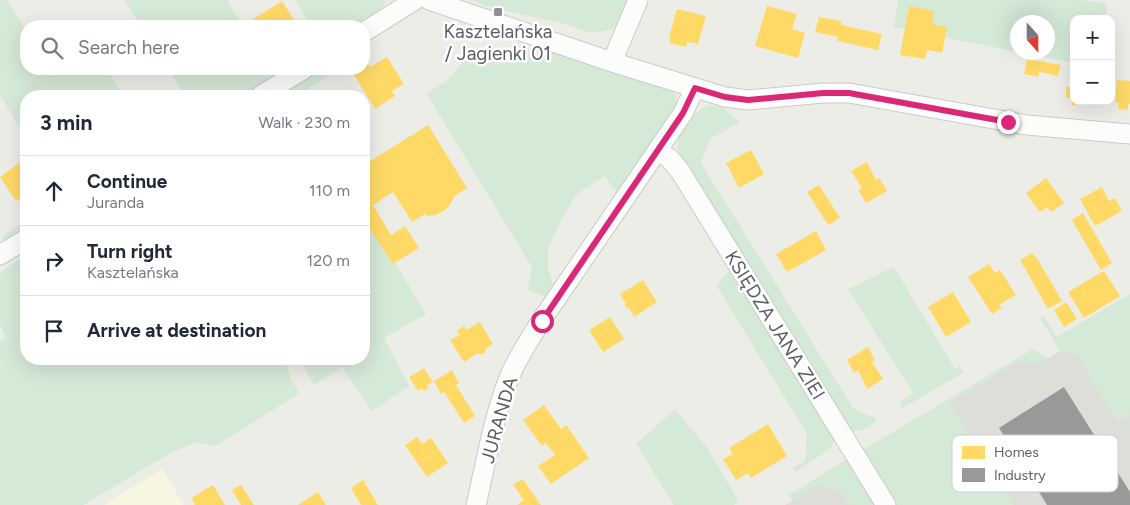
<!DOCTYPE html>
<html lang="en">
<head>
<meta charset="utf-8">
<style>
	body { margin:0; font-family:Figtree,sans-serif; background:#f2f2f3; color:#1f2937 }
	.controls { position:absolute; right:15px; top:15px; display:grid; overflow:hidden; border-radius:10px; box-shadow:0 5px 20px #0002 }
	.controls button { width:45px; height:45px; display:grid; place-items:center; padding:0; border:0; border-bottom:1px solid #e0e1e3; background:#fff; color:#1f2937; font:25px sans-serif }
	.compass { position:absolute; left:1010px; top:15px; width:45px; height:45px; border-radius:50%; background:#fff; box-shadow:0 5px 20px #0002; rotate:159deg }
	.stop { position:absolute; width:15px; height:15px; margin:-11px; border:4px solid #db2777; border-radius:50%; background:#fff }
	.stop.end { background:#db2777; border-color:#fff; box-shadow:0 1px 5px #0008 }
	.list { margin:0; padding:0; list-style:none }
	h2 { display:flex; justify-content:space-between; align-items:center; height:65px; margin:0; padding:0 20px; font-size:21px }
	h2 small { font-size:16px; font-weight:400; color:#747a83 }
	.list li { display:grid; grid-template-columns:32px 1fr auto; gap:15px; align-items:center; box-sizing:border-box; height:70px; padding:0 20px; border-top:1px solid #e0e1e3 }
	.list b { display:block; font-size:19px; white-space:nowrap }
	.list p { margin:0; font-size:16px; white-space:nowrap; color:#747a83 }
	.list em { font-size:16px; font-style:normal; color:#747a83 }
	.icon { flex:none; width:28px; height:28px; fill:none; stroke:currentColor; stroke-width:2; stroke-linecap:round; stroke-linejoin:round }
	.map { position:relative; flex:none; width:1130px; height:505px; overflow:hidden }
	.search { position:absolute; background:#fff; box-shadow:0 5px 20px #0002; left:20px; top:20px; width:350px; height:55px; display:flex; align-items:center; gap:12px; box-sizing:border-box; padding:0 18px; border-radius:20px; color:#747a83; font-size:19px }
	.panel { position:absolute; background:#fff; box-shadow:0 5px 20px #0002; left:20px; top:90px; width:350px; height:275px; border-radius:20px }
	.map>svg:first-child { display:block }
</style>
</head>
<body>
<div class="map">
<svg width="1130" height="505" viewBox="0 0 1130 505">
	<rect width="100%" height="100%" fill="#edede7"/>
	<path fill="#f6f6e1" d="M162 469 184 505H104Z"/>
	<path fill="#deded8" d="M1060 351 1077 354 1117 421 1130 414V505H1013L949 403 1018 362 1040 363Z
		M817 485 840 490 850 505H785Z"/>
	<path fill="#d5e9d7" d="M0 0H7L26 30V69H51L53 72 59 69H107L124 96H26V137L0 95Z
		M124 0H227L243 26H141Z
		M295 0H386C375 34 340 26 312 26Z
		M470 0H629L623 19 613 29 600 32H588L565 24 493 8Z
		M898 0H1085L1106 3V19H1074V63L1021 53 1048 52V22H1018L1017 52 894 27Z
		M541 41 672 90 677 98V109L625 194 617 192 604 176 577 194 563 216 548 248V268L553 285 549 298 528 290 532 267 426 93 446 82 467 57 482 51 498 55 510 63Z
		M168 69H269L275 78 244 96H186Z
		M320 69H340L296 96H272Z
		M712 105 722 107 740 122 710 139 701 163 853 408 875 418 877 421C867 427 860 435 848 429L680 155C671 135 692 109 712 105Z
		M364 211 426 314 384 338 409 386 372 411 342 367 314 385 299 359H364Z
		M26 220V232L4 246 2 236Z
		M26 254V359H283L287 367 291 380 300 393 215 446 196 442 167 455 83 505H0V341L6 337 0 327V273Z
		M894 267 955 369 960 367 964 372 903 408 900 402 913 393 848 289Z
		M730 270 831 434 834 442 831 448 796 472 793 468 805 461 807 434 716 285Z
		M1130 294V414L1117 421 1077 354 1060 351 1040 318 1043 315 1057 337Z
		M1033 349 1048 358 1040 363 1018 362 949 403 1013 505H894L863 454 866 448Z
		M675 409 707 448 739 502 734 505H674L636 444Z
		M845 460 850 461 877 505H850L840 490 817 485 792 501 789 495Z"/>
	<path fill="#ffd966" d="M282 1 298 26H257L253 19Z
		M767 6 797 14 792 29 805 33 798 58 755 46Z
		M909 6 934 11 932 24 947 27 942 53 927 50 925 59 900 55Z
		M677 9 706 16 698 44 687 42 686 47 669 43 671 37H669Z
		M819 17 841 21V25L882 34 878 50 837 41 838 37 815 32Z
		M387 57 404 84 392 91 395 96 375 109 353 73 359 69H364V66L368 64 370 67Z
		M1027 59 1061 65 1058 76 1039 72 1038 77 1024 74Z
		M109 69H123L113 75Z
		M1072 77H1074V101H1088V105H1072V98H1066V87H1072Z
		M1117 80 1130 81V104H1128V110L1118 109 1119 103 1115 102Z
		M428 125 467 188 453 197 454 198 449 206 444 211 435 215 427 216 425 214 412 222 393 192 373 205 391 235 405 226 419 248 393 264 364 220V165Z
		M751 150 764 174 739 188 726 163Z
		M23 160 26 165V194L16 201 0 177Z
		M867 162 876 180 879 178 887 191 866 203 858 190 862 188 851 171Z
		M1046 178 1064 203 1051 212 1047 207 1040 212 1026 193Z
		M819 185 840 218 828 225 807 192Z
		M1102 187 1109 201 1115 198 1122 211 1095 226 1080 199Z
		M1083 213 1112 263 1101 270 1072 220Z
		M816 231 826 250 787 272 776 254Z
		M1032 253 1038 260 1062 301 1048 309 1020 260Z
		M989 264 995 273 1000 270 1016 295 999 305 1002 308 992 314 968 277Z
		M1104 271 1120 296 1084 318 1068 292Z
		M643 280 657 302 634 317 629 308 627 309 624 305 626 304 620 294Z
		M953 292 971 322 946 337 928 307Z
		M1066 302 1077 319 1064 327 1054 310Z
		M610 317 624 339 603 352 589 330Z
		M480 322 493 344 485 349 486 352 480 355 478 353 464 362 450 340 460 335 457 331 464 326 466 330Z
		M868 347 875 360 872 362 883 379 867 389 858 370 854 373 847 360Z
		M424 368 433 382 427 385 429 388 424 391 422 388 418 391 409 377Z
		M452 370 459 383 456 385 475 416 464 423 444 392 441 394 434 381Z
		M544 405 561 429 566 425 589 458 551 484 538 466 555 455 546 443 542 446 523 420Z
		M768 424 787 456 751 478 748 473 736 480 723 459 733 454 729 448Z
		M417 437 422 444 431 438 448 463 427 477 405 445Z
		M523 479 537 500 541 505H517L524 500 513 485Z
		M363 480 378 505H361L351 488Z
		M213 485 225 505H195L191 498Z
		M241 485 254 505H241L232 490Z
		M318 492 326 505H298Z"/>
	<path fill="#999" d="M1064 387 1130 492V505H1047L999 428Z"/>
	<g fill="none" stroke-linecap="round" stroke-linejoin="round">
		<g stroke="#cacbc9" stroke-width="21">
			<path id="street" d="M429 0 612 62 725 97 748 100 823 93H849L1027 125 1130 134
				M364 32 415 0
				M612 62 638 0
				M260 96 304 69
				M658 151 669 158 680 171 886 505
				M0 255 26 239
				M476 505C486 463 493 418 509 378 517 358 530 339 541 321L683 113 695 88"/>
		</g>
		<use href="#street" stroke="#fcfcfb" stroke-width="19"/>
	</g>
	<g fill="none" stroke-linecap="round" stroke-linejoin="round">
		<path stroke="#db2777" stroke-width="6" d="M542 321 683 113 695 88 725 97 748 100 823 93H849L1008 122"/>
	</g>
	<rect fill="#8f9092" stroke="#fff" stroke-width="2" x="493" y="7" width="10" height="10" rx="2.5"/>
	<g text-anchor="middle" dominant-baseline="central" stroke-width="5" stroke-linejoin="round" paint-order="stroke">
		<g font-size="19" fill="#5d5e65" stroke="#fff">
			<text x="498" y="31">Kasztelańska<tspan x="498" dy="22">/ Jagienki 01</tspan></text>
		</g>
		<g font-size="19" fill="#5d5e65" stroke="#fff">
			<text transform="translate(775 325) rotate(58)">KSIĘDZA JANA ZIEI</text>
			<text transform="translate(499 420) rotate(-74)">JURANDA</text>
		</g>
	</g>
	<rect x="952" y="435" width="166" height="57" rx="8" fill="#fff" stroke="#cecfd1" stroke-width="1"/>
	<rect x="962" y="446" width="23" height="13" fill="#ffd966"/>
	<rect x="962" y="468" width="23" height="14" fill="#999"/>
	<g font-size="14" fill="#5d5e65">
		<text x="994" y="457">Homes</text>
		<text x="994" y="480">Industry</text>
	</g>
</svg>
<div class="controls">
<button>+</button>
<button>−</button>
</div>
<svg class="compass" viewBox="-18 -18 36 36"><path d="M0-13l5 13h-10z" fill="#e53935"/><path d="M0 13l5-13h-10z" fill="#747a83"/></svg>
<div class="stop" style="left:542px;top:321px"></div>
<div class="stop end" style="left:1008px;top:122px"></div>
<div class="search"><svg class="icon" aria-label="search" viewBox="0 0 24 24"><circle cx="10" cy="10" r="6"/><path d="M15 15l6 6"/></svg>Search here</div>
<section class="panel">
<h2>3 min<small>Walk · 230 m</small></h2>
<ul class="list">
<li><svg class="icon" aria-label="ahead" viewBox="0 0 24 24"><path d="M12 20V5M6 11l6-6 6 6"/></svg><div><b>Continue</b><p>Juranda</p></div><em>110 m</em></li>
<li><svg class="icon" aria-label="right" viewBox="0 0 24 24"><path d="M7 20v-9h11M14 6l5 5-5 5"/></svg><div><b>Turn right</b><p>Kasztelańska</p></div><em>120 m</em></li>
<li><svg class="icon" aria-label="arrive" viewBox="0 0 24 24"><path d="M6 21V4h12l-3 4 3 4H6"/></svg><div><b>Arrive at destination</b></div></li>
</ul>
</section>
</div>
</body>
</html>
